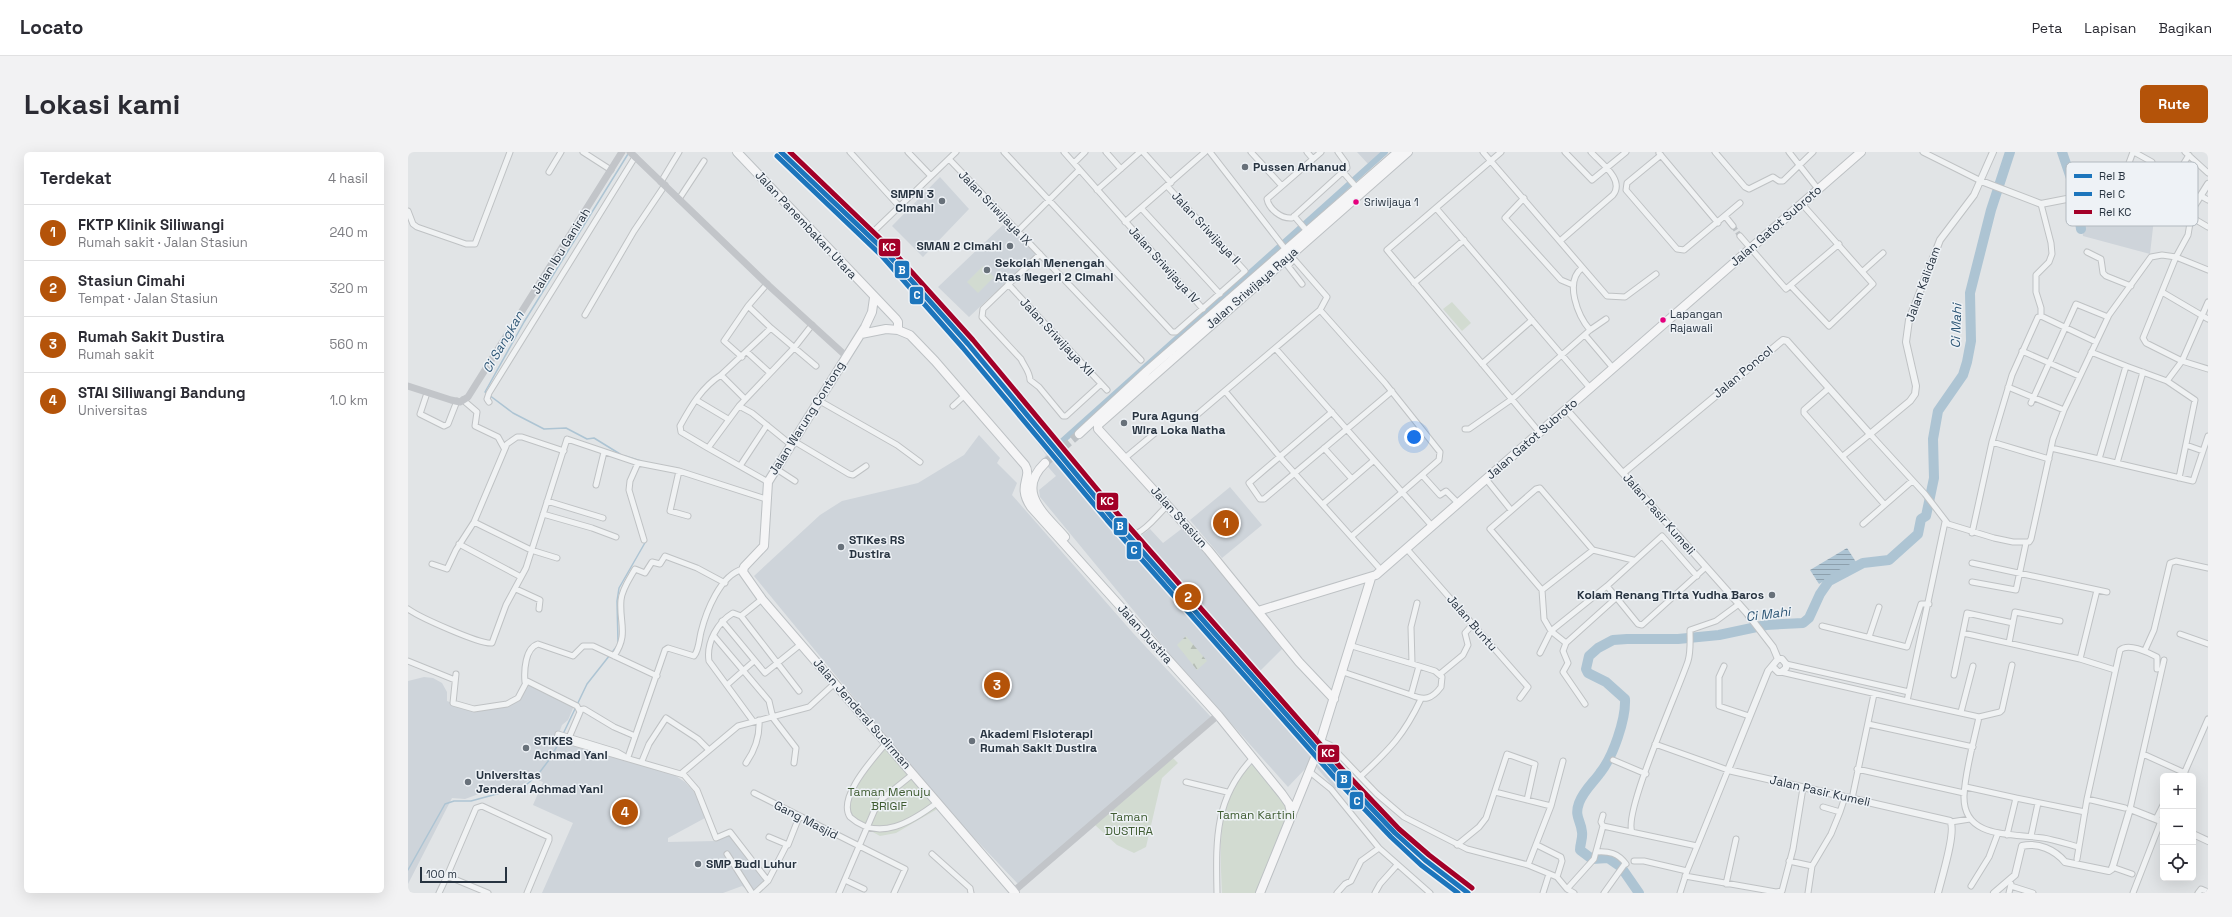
<!DOCTYPE html>
<html lang="id">
<head>
<meta charset="utf-8">
<style>
	body { margin:0; font-family:"Space Grotesk",sans-serif; background:#f2f2f3; color:#2b2b33 }
	.controls { position:absolute; right:12px; bottom:12px; display:grid; overflow:hidden; border-radius:6px; box-shadow:0 4px 16px #0002 }
	.controls button { width:36px; height:36px; display:grid; place-items:center; padding:0; border:0; border-bottom:1px solid #e1e1e2; background:#fff; color:#2b2b33; font:20px sans-serif }
	.scale { position:absolute; left:12px; bottom:10px; width:87px; box-sizing:border-box; padding-left:4px; border:2px solid #273340; border-top:0; font-size:11px; line-height:14px; white-space:nowrap; color:#273340; -webkit-text-stroke:3px #eef2f6; paint-order:stroke }
	.you { position:absolute; left:1006px; top:285px; width:14px; height:14px; margin:-10px; border:3px solid #fff; border-radius:50%; background:#1a73e8; box-shadow:0 0 0 6px #1a73e833 }
	.badge { display:grid; place-items:center; width:26px; height:26px; border-radius:50%; background:#b45309; color:#fff; font-size:13px; font-weight:700 }
	.pin { position:absolute; translate:-50% -50%; border:2px solid #fff; box-shadow:0 1px 4px #0006 }
	.list { margin:0; padding:0; list-style:none }
	h2 { display:flex; justify-content:space-between; align-items:center; height:52px; margin:0; padding:0 16px; font-size:17px }
	h2 small { font-size:13px; font-weight:400; color:#7c7c81 }
	.list li { display:grid; grid-template-columns:26px 1fr auto; gap:12px; align-items:center; box-sizing:border-box; height:56px; padding:0 16px; border-top:1px solid #e1e1e2 }
	.list b { display:block; font-size:15px; white-space:nowrap }
	.list p { margin:0; font-size:13px; white-space:nowrap; color:#7c7c81 }
	.list em { font-size:13px; font-style:normal; color:#7c7c81 }
	.icon { flex:none; width:22px; height:22px; fill:none; stroke:currentColor; stroke-width:2; stroke-linecap:round; stroke-linejoin:round }
	.map { position:relative; flex:none; width:1800px; height:741px; overflow:hidden; border-radius:6px }
	header { display:flex; align-items:center; gap:24px; box-sizing:border-box; height:56px; padding:0 20px; background:#fff; border-bottom:1px solid #e1e1e2 }
	header strong { font-size:19px }
	nav { display:flex; gap:22px; margin-inline-start:auto; font-size:14px }
	.intro { display:flex; align-items:center; justify-content:space-between; box-sizing:border-box; height:96px; padding:0 24px }
	h1 { margin:0; font-size:28px }
	.button { padding:10px 18px; border-radius:6px; background:#b45309; color:#fff; font-size:14px; font-weight:700 }
	main { display:flex; gap:24px; padding:0 24px }
	aside { flex:1; background:#fff; border-radius:6px; box-shadow:0 4px 16px #0002 }
	.map>svg:first-child { display:block }
</style>
</head>
<body>
<header>
<strong>Locato</strong>
<nav><a>Peta</a><a>Lapisan</a><a>Bagikan</a></nav>
</header>
<div class="intro"><h1>Lokasi kami</h1><a class="button">Rute</a></div>
<main>
<aside>
<h2>Terdekat<small>4 hasil</small></h2>
<ul class="list">
<li><span class="badge">1</span><div><b>FKTP Klinik Siliwangi</b><p>Rumah sakit · Jalan Stasiun</p></div><em>240 m</em></li>
<li><span class="badge">2</span><div><b>Stasiun Cimahi</b><p>Tempat · Jalan Stasiun</p></div><em>320 m</em></li>
<li><span class="badge">3</span><div><b>Rumah Sakit Dustira</b><p>Rumah sakit</p></div><em>560 m</em></li>
<li><span class="badge">4</span><div><b>STAI Siliwangi Bandung</b><p>Universitas</p></div><em>1.0 km</em></li>
</ul>
</aside>
<div class="map">
<svg width="1800" height="741" viewBox="0 0 1800 741">
	<defs>
		<pattern id="forest-firs" width="22" height="20" patternUnits="userSpaceOnUse"><rect width="22" height="20" fill="#d2dbd1"/><path d="M5 1l3.5 6h-7zM16 11l3.5 6h-7z" fill="#b4bcb4"/></pattern>
		<pattern id="water-rules" width="6" height="5" patternUnits="userSpaceOnUse"><rect width="6" height="5" fill="#adc4d3"/><path d="M0 2.5h6" fill="none" stroke="#8da0ad"/></pattern>
	</defs>
	<rect width="100%" height="100%" fill="#e1e4e6"/>
	<path fill="#ced4da" d="M949 0H975L961 13Z
		M532 25 561 57 515 105 484 74Z
		M1670 45 1747 58 1742 102 1675 84Z
		M597 71 628 102 561 165 530 135Z
		M614 252 702 354 706 351 734 383 742 377 755 391 776 375 875 496 848 523 939 628 927 637 902 608 897 617 880 635 763 504 632 345 631 338 648 324 634 308 638 303 606 259Z
		M571 283 592 306 589 311 609 331 604 343 725 481 804 566 611 733 492 608 461 564 346 424 412 363 434 349 510 331 556 303Z
		M822 335 854 373 814 406 782 368Z
		M16 525 25 526 34 531 39 540V549L66 559 100 554 107 551 118 531 166 554 160 568 154 573 148 589 262 620 277 630 289 643 297 666 260 686V690L308 689 322 680 358 729 342 740 334 734 315 741H134L165 671 125 653 135 630 124 626 107 638 79 639 57 647 44 646 0 732V529Z"/>
	<path fill="url(#forest-firs)" d="M778 484 799 509 789 518 769 493Z"/>
	<path fill="#d2dbd1" d="M575 114 586 125 570 141 559 130Z
		M1044 150 1063 171 1054 179 1035 157Z
		M479 595 531 656 488 681 472 684 441 667C440 639 462 615 479 595Z
		M764 605 770 611 754 626 738 695 726 701 709 693 687 673Z
		M845 612 880 654 878 667 849 741H814C812 697 808 642 845 612Z"/>
	<path fill="url(#water-rules)" d="M1439 396 1448 410 1411 432 1402 418Z"/>
	<g fill="none" stroke-linecap="round" stroke-linejoin="round">
		<path stroke="#adc4d3" stroke-width="1.5" d="M212 302 186 286 179 287 158 276 136 277 105 261 77 240 116 170 220 2
			M217 304 233 309
			M210 490 209 449 211 436 238 389
			M155 582 179 532 209 494
			M0 718 37 652 46 649H63L96 640 110 639 128 625 141 608 152 589"/>
		<path stroke="#adc4d3" stroke-width="6" d="M651 292 977 0"/>
		<path stroke="#adc4d3" stroke-width="10" d="M1654 0 1668 41 1673 77
			M1231 741 1213 715 1200 706 1184 707 1172 698C1172 692 1175 686 1174 680 1173 668 1166 665 1171 651 1176 638 1185 631 1192 621 1205 605 1218 567 1217 547L1198 530 1180 521 1178 517 1181 504 1190 496 1205 488 1219 487H1270L1311 483 1358 473 1395 471 1401 466 1412 442 1421 429 1455 411 1481 408 1510 382 1513 367 1518 364 1526 326 1525 287 1530 259 1555 223 1559 210 1563 189 1562 141 1583 58 1602 0"/>
		<path stroke="#bcc1c5" stroke-width="5" stroke-dasharray="5 2.5" stroke-linecap="butt" d="M1325 74 1332 84"/>
		<path stroke="#bcc1c5" stroke-width="8" stroke-dasharray="8 4" stroke-linecap="butt" d="M637 311 671 282"/>
		<g stroke="#bfc2c4" stroke-width="7">
			<path id="minor" d="M175 0 203 18
				M380 0 462 79H466L548 0
				M442 0 491 54
				M500 0 523 24
				M596 0 764 180H768L837 119 759 34
				M656 0 795 157
				M698 0 713 17
				M735 0 763 31
				M843 0 874 34
				M899 0 905 7
				M913 0 859 47C861 57 873 67 884 66L939 16 938 11 930 0
				M1075 0 1199 144 1217 145 1248 122
				M1093 0 979 98 1132 281
				M1157 0 1184 28 1218 0
				M1307 0 1337 35 1341 37 1365 25 1371 29H1375L1405 0
				M1381 0 1410 37
				M1515 0 1573 29
				M1726 0 1744 10 1745 15 1775 32
				M1777 0 1800 21
				M1251 1 1310 71
				M1253 3 1219 31 1218 38 1269 97 1276 98 1332 51
				M541 7 733 208
				M666 11 677 0
				M141 20 153 0
				M935 20 949 36
				M1766 27 1781 3
				M253 30 271 0
				M689 38 732 0
				M1793 44 1800 48
				M1683 45 1690 24
				M1116 46 1097 66 1153 128 1165 133
				M271 47 296 9
				M1707 49 1725 0
				M733 56 812 142
				M1028 56 1182 236
				M0 59 5 72 9 75 58 92H67L102 0
				M886 64 899 79
				M1317 64 1325 74
				M1783 65 1800 75
				M717 70 797 0
				M609 80 671 18
				M1332 84 1378 137 1431 92
				M1152 89 1205 43C1217 28 1193 11 1183 0
				M1679 100 1693 107 1695 121 1698 124 1723 134
				M632 102 575 157 574 165 613 207C616 214 622 220 622 228L631 235 655 264H658L693 232
				M886 107 880 114 894 132
				M1174 116C1156 130 1170 164 1182 178
				M1800 118 1768 105 1735 186 1738 191 1774 209 1800 217
				M1455 119 1475 101
				M1006 131 1056 88
				M359 132 340 154 363 176
				M600 132 699 238
				M1383 134 1421 174 1465 132 1394 52
				M1754 140 1800 167
				M912 158 977 231 1032 300 1031 308 944 384
				M177 163 226 79 257 33
				M1633 164V156L1628 140V123L1641 110 1644 102 1643 91 1633 52
				M1177 183 1205 216
				M868 197 1024 374
				M1614 199 1671 224
				M339 200 362 221
				M1683 200 1718 214
				M334 205 316 189 340 154
				M1074 212 1124 168
				M1759 229 1787 248 1771 326
				M1600 235 1656 258
				M1421 236 1396 258V261L1476 352
				M817 239 872 305 973 418
				M19 241 12 262 36 274 40 272 49 249
				M337 247 313 223 363 176 408 214
				M55 248 69 260 67 274 90 285 96 296
				M288 248 320 267
				M410 248 489 293 512 310
				M81 250 79 247 81 241 227 5
				M1623 251 1668 152 1700 165
				M331 254 344 261 382 292
				M545 254 557 243
				M924 260 841 331 852 347H856L984 239
				M784 267 912 158 919 145 878 98 802 0
				M1057 277H1061L1104 247 1182 178 1198 167
				M384 288 441 322 445 323 458 314
				M1584 290 1641 307
				M1778 293 1795 299 1800 284
				M300 296 273 280 272 274C283 254 294 235 313 223
				M916 296 944 327
				M1643 296 1691 307 1718 214 1759 229 1774 209 1800 150
				M1435 304 1462 282 1517 342 1540 372 1586 386 1605 390H1621L1623 387 1645 287 1656 258 1701 163 1743 105 1754 103 1768 105 1780 83 1783 65 1781 62
				M717 306 747 281
				M1691 307 1785 329 1795 299
				M664 310 742 398
				M230 311 222 329 221 338 236 388
				M1709 311 1735 220
				M332 314 359 273
				M367 316 387 329
				M271 319 262 359 280 364
				M1014 323 1032 343 1038 339 1050 351
				M1078 327 1103 358
				M360 330 300 296 331 254 386 196 404 173
				M188 333 196 300
				M139 349 195 366
				M915 352 965 309
				M135 362 184 376 208 385
				M66 370 123 398 149 406
				M1537 370 1499 549 1571 565 1592 560 1594 558 1604 513
				M1455 372 1504 329
				M1564 381 1584 290 1604 223 1630 165 1633 164 1688 190
				M728 382C741 376 749 363 760 353
				M51 392 113 425
				M998 396 1120 535 1112 546
				M1564 411 1699 440
				M24 412 39 417 48 398 66 370 99 292 109 285H114L156 299
				M1564 430 1608 438 1618 391
				M1199 434 1230 472 1234 473 1298 415
				M108 437 132 448 131 457
				M1134 438 1185 398
				M0 457C11 465 73 493 84 491L98 453 118 416 159 287 230 311 271 319 358 347
				M333 464 354 447
				M314 469 357 521 393 492
				M1414 474 1499 495 1513 452H1521
				M1555 481 1672 507 1707 518
				M1772 482 1800 492
				M306 484 361 549 365 566 388 596 386 611
				M1461 485 1471 455
				M1158 491 1208 446
				M1601 491 1607 460 1652 469
				M944 494 1011 514 1003 543C1017 549 1024 547 1033 535L1034 525 1027 519 1011 514
				M1737 498 1746 478 1762 411 1768 409 1800 416
				M1132 501 1143 479 1199 434 1254 384 1289 424
				M206 504C221 482 211 471 213 448 214 437 222 426 227 417L237 421 244 410 252 412 257 404 289 416 317 431
				M1672 507 1689 438
				M0 509 47 528
				M1004 511 1003 475 1009 451
				M1378 512 1501 540
				M1316 514 1311 525V554L1341 564
				M935 520 1003 543
				M1373 520 1499 549
				M48 522 45 551 66 557 99 552 110 546 119 529 169 554 172 560 160 588
				M1032 522 1055 503 1060 493 1057 481 1065 472
				M1546 523 1559 461 1605 471
				M117 530C116 519 117 496 130 492L165 504 175 494H185L249 524
				M319 533 346 509
				M1177 552 1155 520 1160 511 1155 499 1158 491 1143 479 1136 467 1134 438 1082 377 1128 337 1132 336 1185 398 1225 408
				M171 558 176 557 206 575 227 584
				M1553 560 1565 514
				M1571 565C1566 589 1557 619 1556 644 1555 688 1606 681 1635 686 1647 688 1659 692 1671 695
				M345 569 301 509C298 490 310 470 325 461L333 464 391 539
				M1460 572 1565 595
				M913 589 922 593 969 642 996 665 1059 697 1120 713 1149 725 1159 737 1166 741
				M478 591C466 606 429 645 442 665 471 691 505 669 530 650
				M1247 592 1320 618 1279 719 1272 741
				M1735 602 1777 621
				M216 604 209 600 150 582 149 586 276 623 289 638 308 686 322 680 360 729 347 741
				M220 605 257 498 260 496 286 504C291 498 291 488 293 480 298 460 312 423 335 417
				M1205 608 1238 622
				M234 609 241 592 258 566 290 587 301 598
				M338 611C347 598 352 584 351 568
				M1449 617 1556 641
				M902 620 923 637 971 696 1022 741
				M274 621 330 574 401 555 427 531
				M953 624C982 597 996 583 1013 547
				M1775 624 1800 567
				M778 630 819 640
				M1558 635 1608 646
				M1087 640 1143 654
				M346 641 497 717 486 741
				M1445 642 1466 542
				M1679 647 1717 656
				M1722 657 1756 508
				M1432 660 1437 645
				M1748 667 1755 653
				M1543 670 1562 667
				M1195 674 1289 694
				M1224 680C1215 660 1271 537 1280 509 1283 499 1282 489 1282 478L1308 469 1331 452
				M1599 683 1608 646 1677 660
				M1623 684 1630 651
				M361 685 380 693 391 665
				M1049 693 1071 675 1078 666 1099 602 1127 612 1119 648
				M1129 693 1153 705 1154 709 1149 725
				M1188 700C1201 699 1210 701 1218 712
				M319 702 344 741
				M524 702 562 736 563 741
				M1669 707 1679 647 1712 498C1721 490 1741 501 1749 505V517
				M1226 709H1236L1279 719
				M1381 709 1404 714 1423 682 1432 660 1415 655
				M1120 713 1143 654 1155 609
				M1704 715 1724 722
				M39 724 68 656 74 654 141 685V688L119 741
				M1277 724 1368 740 1374 739 1385 697 1395 636
				M437 728 456 737
				M360 729 378 694
				M1318 732 1328 687
				M1563 734 1581 705 1590 681
				M1603 734 1625 741
				M1159 737 1186 707 1195 674 1193 670 1195 663
				M31 741 39 724 80 741
				M431 741 467 657 474 647 505 622
				M809 741C808 689 806 646 845 606
				M929 741 937 732 943 729 953 709 971 696
				M967 741 972 732 989 713
				M1135 741 1141 722
				M1196 741 1216 713
				M1400 741 1404 714
				M1601 741 1603 732
				M1725 741 1753 669
				M1790 741 1793 737 1800 740"/>
		</g>
		<g stroke="#bfc2c4" stroke-width="8">
			<path id="tertiary" d="M1573 29 1633 52 1674 44 1781 62 1800 32
				M1158 257 1338 460 1365 495 1370 507
				M1215 321 1375 188 1379 189 1462 282 1502 249 1507 242 1508 234 1498 190 1501 168 1532 88 1566 43 1585 0
				M1365 515 1370 520H1373L1378 516V512L1374 507H1370L1360 519 1320 618 1542 669C1549 678 1533 728 1530 741
				M1785 682 1800 689
				M1586 741 1607 723 1614 694C1630 690 1647 698 1657 710L1701 719 1704 717 1722 657 1755 670"/>
		</g>
		<g stroke="#bdc1c4" stroke-width="10">
			<path id="primary" d="M329 0 488 167 490 170V178
				M466 146 464 160 457 175 360 330 356 394 336 415 335 420 354 447 607 741
				M453 182 478 177 490 178 502 183 527 209 617 313C625 326 608 333 623 355L810 563 874 642 881 652 884 664
				M671 282 739 219 990 0
				M637 311C607 340 637 362 657 385
				M850 459 968 423 1453 0
				M926 547 891 510 800 398 690 277V273L1000 0
				M852 741 908 603 963 426"/>
		</g>
		<use href="#minor" stroke="#f0f2f3" stroke-width="5"/>
		<use href="#tertiary" stroke="#f0f2f3" stroke-width="6"/>
		<path stroke="#c2c5c9" stroke-width="7" d="M222 0 359 132 438 204
			M0 234 43 248 52 250 60 245 214 0
			M606 739 810 563"/>
		<use href="#primary" stroke="#f5f5f6" stroke-width="8"/>
		<g stroke="#eef2f6" stroke-width="8">
			<path id="rail-1" d="M373 0 478 100 560 192 703 364 930 621 987 681 1017 708 1060 741"/>
		</g>
		<g stroke="#eef2f6" stroke-width="8">
			<path id="rail-2" d="M369 4 474 104 555 196 699 368 926 625 983 685 1013 713 1050 741"/>
		</g>
		<g stroke="#eef2f6" stroke-width="8">
			<path id="rail-3" d="M382 0 482 96 565 188 708 360 934 617 991 677 1021 703 1064 736"/>
		</g>
		<use href="#rail-1" stroke="#1c75bc" stroke-width="5"/>
		<use href="#rail-2" stroke="#1c75bc" stroke-width="5"/>
		<use href="#rail-3" stroke="#a30028" stroke-width="5"/>
	</g>
	<g fill="#68717a" stroke="#eef2f6" stroke-width="1.5">
		<circle cx="837" cy="15" r="4"/>
		<circle cx="534" cy="49" r="4"/>
		<circle cx="602" cy="94" r="4"/>
		<circle cx="579" cy="118" r="4"/>
		<circle cx="716" cy="271" r="4"/>
		<circle cx="433" cy="395" r="4"/>
		<circle cx="1364" cy="443" r="4"/>
		<circle cx="564" cy="589" r="4"/>
		<circle cx="118" cy="596" r="4"/>
		<circle cx="60" cy="630" r="4"/>
		<circle cx="290" cy="712" r="4"/>
	</g>
	<g fill="#e5007d" stroke="#eef2f6" stroke-width="1.5">
		<circle cx="948" cy="50" r="3.5"/>
		<circle cx="1255" cy="168" r="3.5"/>
	</g>
	<g text-anchor="middle" dominant-baseline="central" stroke-width="3" stroke-linejoin="round" paint-order="stroke">
		<g font-size="11" fill="#273340" stroke="#eef2f6" text-anchor="start">
			<text x="956" y="50">Sriwijaya 1</text>
			<text x="1262" y="162">Lapangan<tspan x="1262" dy="14">Rajawali</tspan></text>
		</g>
		<g font-size="12" font-weight="bold" fill="#273340" stroke="#eef2f6" text-anchor="start">
			<text x="845" y="15">Pussen Arhanud</text>
			<text x="526" y="42" text-anchor="end">SMPN 3<tspan x="526" dy="14">Cimahi</tspan></text>
			<text x="594" y="94" text-anchor="end">SMAN 2 Cimahi</text>
			<text x="587" y="111">Sekolah Menengah<tspan x="587" dy="14">Atas Negeri 2 Cimahi</tspan></text>
			<text x="724" y="264">Pura Agung<tspan x="724" dy="14">Wira Loka Natha</tspan></text>
			<text x="441" y="388">STIKes RS<tspan x="441" dy="14">Dustira</tspan></text>
			<text x="1356" y="443" text-anchor="end">Kolam Renang Tirta Yudha Baros</text>
			<text x="572" y="582">Akademi Fisioterapi<tspan x="572" dy="14">Rumah Sakit Dustira</tspan></text>
			<text x="126" y="589">STIKES<tspan x="126" dy="14">Achmad Yani</tspan></text>
			<text x="68" y="623">Universitas<tspan x="68" dy="14">Jenderal Achmad Yani</tspan></text>
			<text x="298" y="712">SMP Budi Luhur</text>
		</g>
		<g font-size="12" fill="#273340" stroke="#eef2f6">
			<text transform="translate(587 56) rotate(46)">Jalan Sriwijaya IX</text>
			<text transform="translate(398 73) rotate(47)">Jalan Panembakan Utara</text>
			<text transform="translate(1368 74) rotate(-41)">Jalan Gatot Subroto</text>
			<text transform="translate(798 76) rotate(47)">Jalan Sriwijaya II</text>
			<text transform="translate(153 99) rotate(-58)">Jalan Ibu Ganirah</text>
			<text transform="translate(756 113) rotate(48)">Jalan Sriwijaya IV</text>
			<text transform="translate(1515 132) rotate(-70)">Jalan Kalidam</text>
			<text transform="translate(844 136) rotate(-41)">Jalan Sriwijaya Raya</text>
			<text transform="translate(649 185) rotate(47)">Jalan Sriwijaya XII</text>
			<text transform="translate(1335 220) rotate(-40)">Jalan Poncol</text>
			<text transform="translate(399 266) rotate(-58)">Jalan Warung Contong</text>
			<text transform="translate(1124 287) rotate(-41)">Jalan Gatot Subroto</text>
			<text transform="translate(1251 362) rotate(49)">Jalan Pasir Kumeli</text>
			<text transform="translate(771 365) rotate(48)">Jalan Stasiun</text>
			<text transform="translate(1064 471) rotate(49)">Jalan Buntu</text>
			<text transform="translate(737 482) rotate(48)">Jalan Dustira</text>
			<text transform="translate(454 562) rotate(49)">Jalan Jenderal Sudirman</text>
			<text transform="translate(1412 639) rotate(13)">Jalan Pasir Kumeli</text>
			<text transform="translate(398 668) rotate(27)">Gang Masjid</text>
		</g>
		<g font-size="12" fill="#405d33" stroke="#eef2f6">
			<text x="481" y="640">Taman Menuju<tspan x="481" dy="14">BRIGIF</tspan></text>
			<text x="848" y="663">Taman Kartini</text>
			<text x="721" y="665">Taman<tspan x="721" dy="14">DUSTIRA</tspan></text>
		</g>
		<g font-size="13" font-style="italic" fill="#2f5776" stroke="#eef2f6">
			<text transform="translate(1548 174) rotate(-88)">Ci Mahi</text>
			<text transform="translate(95 190) rotate(-60)">Ci Sangkan</text>
			<text transform="translate(1360 462) rotate(-7)">Ci Mahi</text>
		</g>
	</g>
	<rect x="1658" y="10" width="132" height="64" rx="6" fill="#eef2f6" stroke="#b2b9bf" stroke-width="1"/>
	<rect x="1666" y="22" width="18" height="4" fill="#1c75bc"/>
	<rect x="1666" y="40" width="18" height="4" fill="#1c75bc"/>
	<rect x="1666" y="58" width="18" height="4" fill="#a30028"/>
	<g font-size="11" fill="#273340">
		<text x="1691" y="28">Rel B</text>
		<text x="1691" y="46">Rel C</text>
		<text x="1691" y="64">Rel KC</text>
	</g>
	<g stroke="#eef2f6" stroke-width="1.5">
		<rect x="470" y="86" width="23" height="19" rx="4" fill="#a30028"/>
		<rect x="486" y="108" width="16" height="19" rx="4" fill="#1c75bc"/>
		<rect x="501" y="134" width="15" height="19" rx="4" fill="#1c75bc"/>
		<rect x="688" y="340" width="23" height="19" rx="4" fill="#a30028"/>
		<rect x="705" y="365" width="15" height="19" rx="4" fill="#1c75bc"/>
		<rect x="718" y="389" width="16" height="19" rx="4" fill="#1c75bc"/>
		<rect x="909" y="592" width="23" height="19" rx="4" fill="#a30028"/>
		<rect x="928" y="618" width="16" height="19" rx="4" fill="#1c75bc"/>
		<rect x="941" y="639" width="15" height="19" rx="4" fill="#1c75bc"/>
	</g>
	<g font-size="11" text-anchor="middle" font-weight="bold" fill="#fff">
		<text x="481" y="99">KC</text>
		<text x="494" y="122">B</text>
		<text x="509" y="147">C</text>
		<text x="699" y="353">KC</text>
		<text x="712" y="378">B</text>
		<text x="726" y="402">C</text>
		<text x="920" y="605">KC</text>
		<text x="936" y="631">B</text>
		<text x="949" y="653">C</text>
	</g>
</svg>
<div class="controls">
<button>+</button>
<button>−</button>
<button><svg class="icon" aria-label="locate" viewBox="0 0 24 24"><circle cx="12" cy="12" r="6"/><path d="M12 2v4M12 18v4M2 12h4M18 12h4"/></svg></button>
</div>
<div class="scale">100 m</div>
<div class="you"></div>
<div class="pin badge" style="left:818px;top:371px">1</div>
<div class="pin badge" style="left:780px;top:445px">2</div>
<div class="pin badge" style="left:589px;top:533px">3</div>
<div class="pin badge" style="left:217px;top:660px">4</div>
</div>
</main>
</body>
</html>
